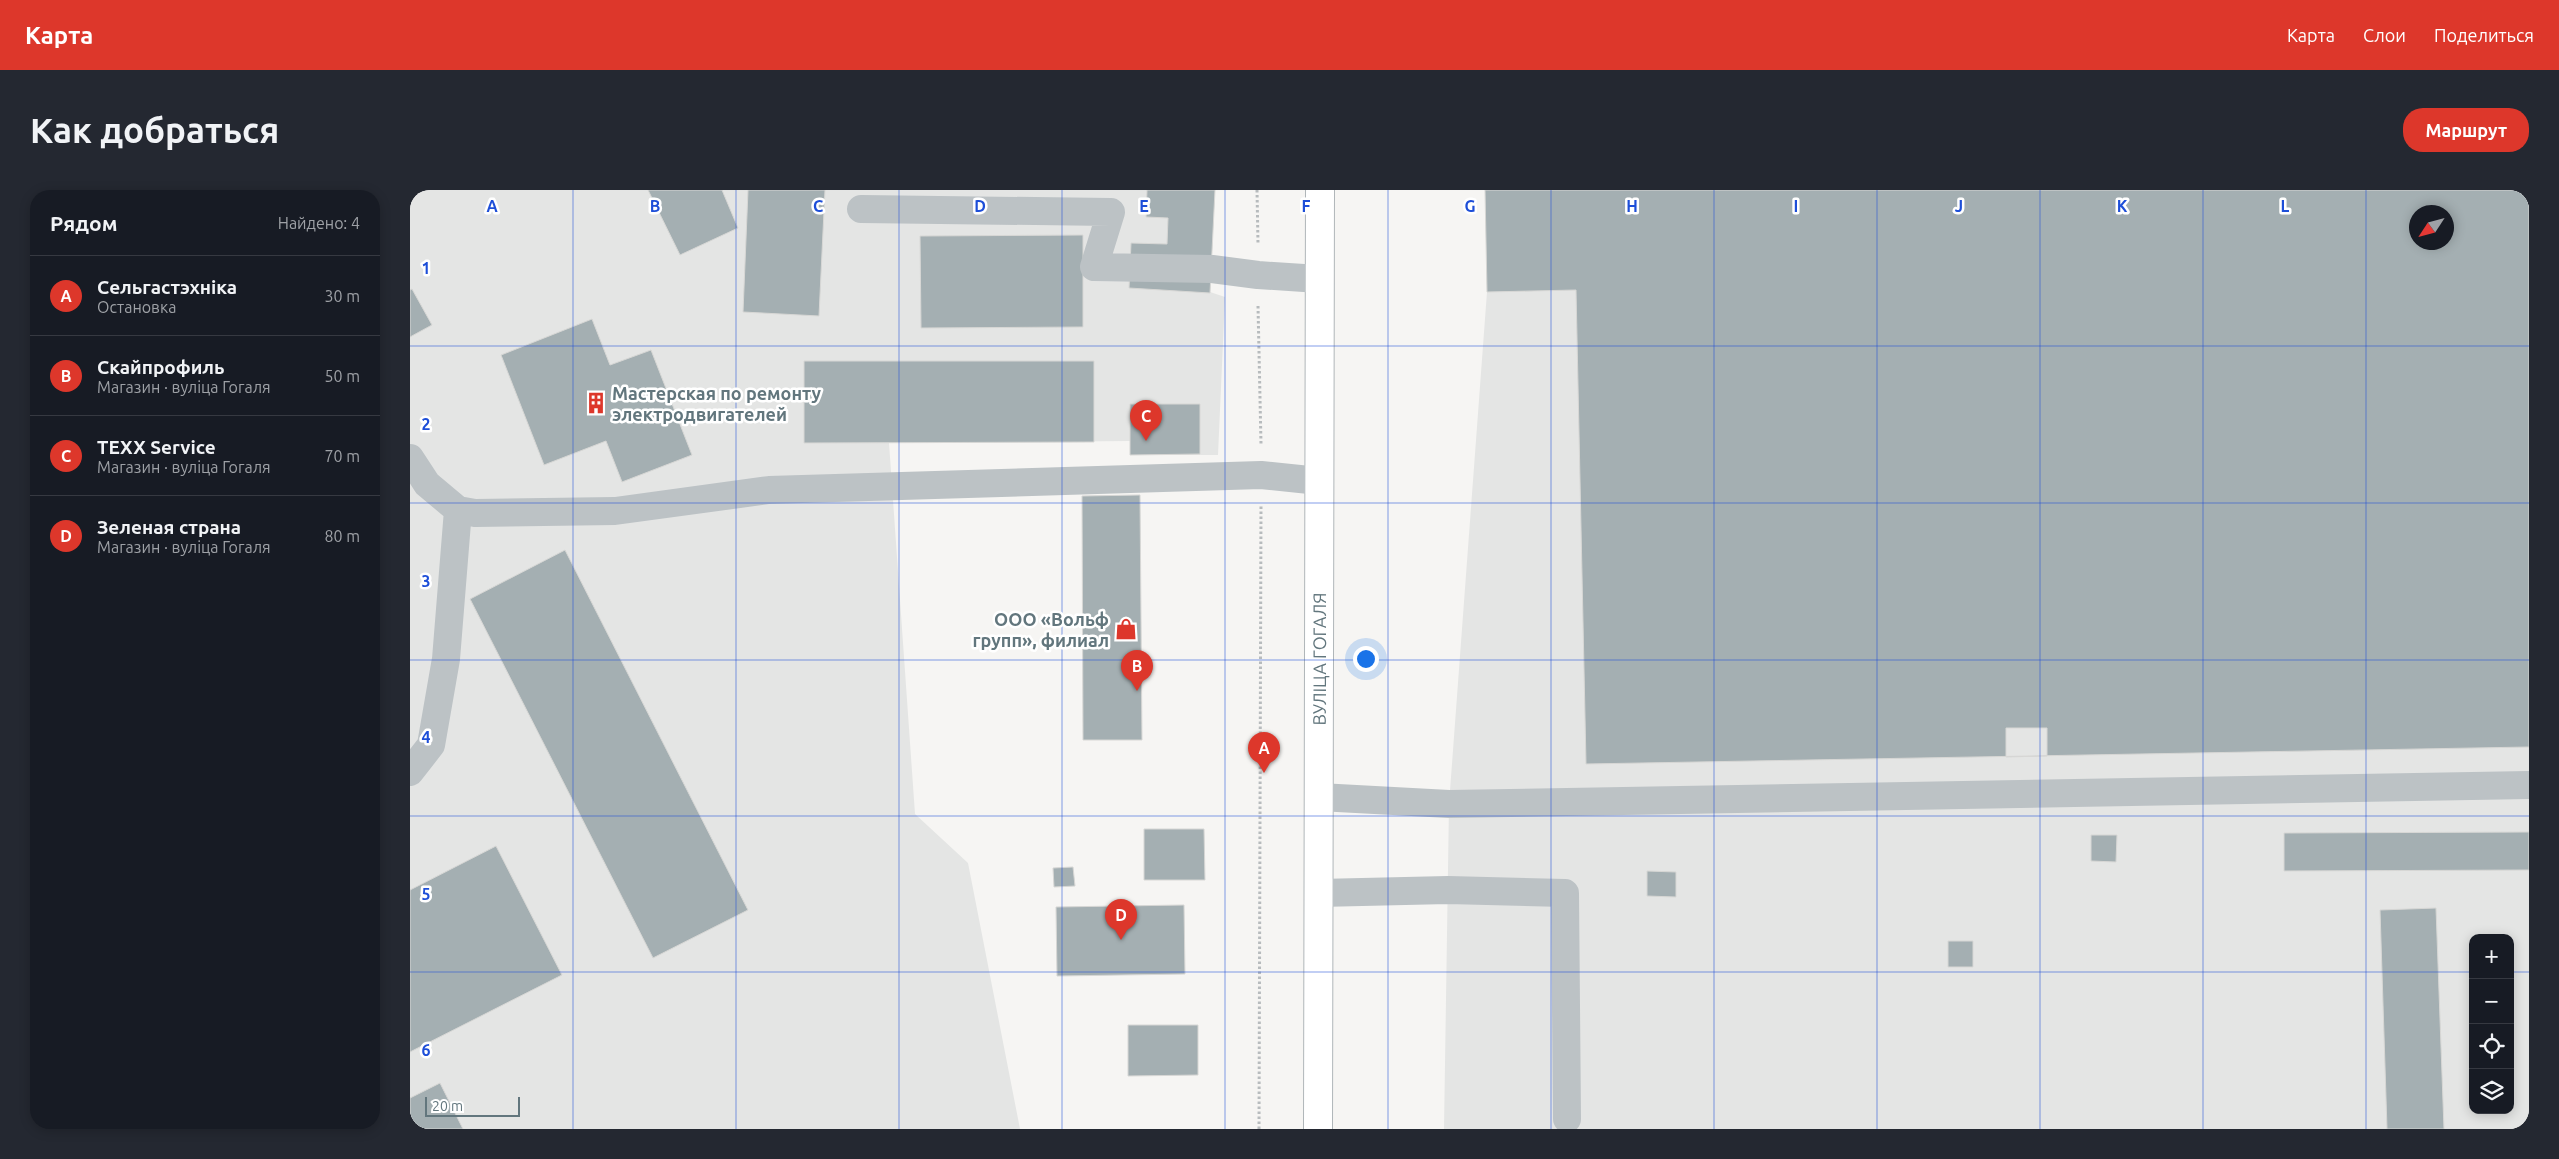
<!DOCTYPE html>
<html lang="ru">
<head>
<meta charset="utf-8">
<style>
	body { margin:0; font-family:Ubuntu,sans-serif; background:#242831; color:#f1f3f6 }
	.controls { position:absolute; right:15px; bottom:15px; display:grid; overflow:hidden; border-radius:10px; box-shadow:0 2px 12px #0003 }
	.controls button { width:45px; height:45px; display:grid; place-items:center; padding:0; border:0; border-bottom:1px solid #363941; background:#171b24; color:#f1f3f6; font:25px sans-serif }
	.compass { position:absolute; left:1999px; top:15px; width:45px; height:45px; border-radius:50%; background:#171b24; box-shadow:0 2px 12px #0003; rotate:234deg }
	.scale { position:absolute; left:15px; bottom:12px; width:95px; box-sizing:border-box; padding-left:5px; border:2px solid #62767d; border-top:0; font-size:14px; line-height:18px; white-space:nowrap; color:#62767d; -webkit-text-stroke:4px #fff; paint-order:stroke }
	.you { position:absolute; left:955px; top:468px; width:18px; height:18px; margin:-12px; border:4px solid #fff; border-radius:50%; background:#1a73e8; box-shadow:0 0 0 8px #1a73e833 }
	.badge { display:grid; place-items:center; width:32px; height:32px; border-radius:50%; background:#dd372b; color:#fff; font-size:16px; font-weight:700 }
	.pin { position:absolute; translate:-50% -41px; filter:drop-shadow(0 1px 2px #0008) }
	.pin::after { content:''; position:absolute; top:26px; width:18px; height:15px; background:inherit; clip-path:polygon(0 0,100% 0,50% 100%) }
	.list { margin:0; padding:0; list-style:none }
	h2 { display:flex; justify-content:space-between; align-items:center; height:65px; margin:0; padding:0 20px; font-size:21px }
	h2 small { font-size:16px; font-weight:400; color:#9ea1a6 }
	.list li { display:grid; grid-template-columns:32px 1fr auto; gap:15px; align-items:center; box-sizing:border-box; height:80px; padding:0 20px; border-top:1px solid #363941 }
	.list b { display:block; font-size:19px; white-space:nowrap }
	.list p { margin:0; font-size:16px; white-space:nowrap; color:#9ea1a6 }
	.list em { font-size:16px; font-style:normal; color:#9ea1a6 }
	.icon { flex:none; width:28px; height:28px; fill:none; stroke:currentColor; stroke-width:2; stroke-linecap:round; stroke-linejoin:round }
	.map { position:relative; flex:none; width:2119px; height:939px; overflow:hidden; border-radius:20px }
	header { display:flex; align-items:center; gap:30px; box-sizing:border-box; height:70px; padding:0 25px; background:#dd372b; color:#fff }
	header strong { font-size:24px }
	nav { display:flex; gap:28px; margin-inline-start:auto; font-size:18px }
	.intro { display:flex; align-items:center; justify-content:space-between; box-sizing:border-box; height:120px; padding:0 30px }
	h1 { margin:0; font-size:35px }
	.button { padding:12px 22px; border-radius:20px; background:#dd372b; color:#fff; font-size:18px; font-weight:700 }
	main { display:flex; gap:30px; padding:0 30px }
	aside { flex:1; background:#171b24; border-radius:20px; box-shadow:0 2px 12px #0003 }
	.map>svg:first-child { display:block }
</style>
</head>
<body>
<header>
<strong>Карта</strong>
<nav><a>Карта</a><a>Слои</a><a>Поделиться</a></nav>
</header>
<div class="intro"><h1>Как добраться</h1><a class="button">Маршрут</a></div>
<main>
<aside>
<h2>Рядом<small>Найдено: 4</small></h2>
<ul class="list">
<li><span class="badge">A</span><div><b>Сельгастэхніка</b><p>Остановка</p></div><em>30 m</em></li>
<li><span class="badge">B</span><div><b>Скайпрофиль</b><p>Магазин · вуліца Гогаля</p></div><em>50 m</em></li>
<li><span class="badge">C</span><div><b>TEXX Service</b><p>Магазин · вуліца Гогаля</p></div><em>70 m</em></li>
<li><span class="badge">D</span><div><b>Зеленая страна</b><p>Магазин · вуліца Гогаля</p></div><em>80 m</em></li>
</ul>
</aside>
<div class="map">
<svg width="2119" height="939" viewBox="0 0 2119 939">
	<rect width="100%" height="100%" fill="#f6f5f3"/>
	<path fill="#e4e5e4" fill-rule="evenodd" d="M0 0H805L800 102 815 107 808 265H720V251L479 253 505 624 558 673 610 939H0Z
		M2119 0V939H1034L1039 614 1077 102ZM2006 22H2036V52H2006ZM2063 748H2100V920H2063Z"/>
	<path fill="#a4afb2" stroke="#d7d7d5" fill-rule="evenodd" d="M238 0H312L328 38 270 65Z
		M338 0H415L409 126 333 122Z
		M737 0H805L800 103 719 98 721 53 757 54 758 28 736 27Z
		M1075 0H2119V557L1176 574 1166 100 1077 102ZM2006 22H2036V52H2006Z
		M673 45V137L511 138 510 46Z
		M2 99 22 135 0 147V100Z
		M182 129 200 175 241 160 282 265 212 292 196 251 134 275 91 165Z
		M394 171H684V252L394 253Z
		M720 214H790V264L720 265Z
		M730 305 732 550H673L672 306Z
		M155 360 338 720 243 768 60 409Z
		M1596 538H1637V566L1596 567Z
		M734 639H794L795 690H734Z
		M2119 642V680L1874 681V643Z
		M1681 645H1707L1706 672 1681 671Z
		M86 656 152 785 0 862V700Z
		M663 677 665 696 644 697 643 678Z
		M1237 681 1266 682V707L1237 706Z
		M774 715 775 784 647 786 646 717Z
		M2026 718 2034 939H1977L1970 720Z
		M1538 751H1563V777H1538Z
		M718 835H788V885L718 886Z
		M30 893 53 939H0V908Z"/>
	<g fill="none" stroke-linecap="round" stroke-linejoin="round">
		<g stroke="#b0b6b9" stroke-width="30">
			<g id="major">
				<path id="s1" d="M908 939 910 0"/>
			</g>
		</g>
		<path stroke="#b7bbbd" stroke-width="3" stroke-dasharray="2.5 2.5" stroke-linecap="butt" d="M847 0 848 54
			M848 116 851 254
			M849 939 851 316"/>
		<path stroke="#bcc2c5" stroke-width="28" d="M451 19 701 22 684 77 802 79 848 85 909 89
			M0 268 17 294 48 320 65 323 205 321 359 300 851 285 909 291
			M0 582 21 555 36 469 48 320
			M909 607 1039 614 2119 595
			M909 703 1038 700 1155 703 1157 929"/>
		<use href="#major" stroke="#fff" stroke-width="28"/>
	</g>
	<path fill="none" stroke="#1d4ed8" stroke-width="1" stroke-opacity="0.55" d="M163 0V939M326 0V939M489 0V939M652 0V939M815 0V939M978 0V939M1141 0V939M1304 0V939M1467 0V939M1630 0V939M1793 0V939M1956 0V939M0 156H2119M0 313H2119M0 470H2119M0 626H2119M0 782H2063M2100 782H2119"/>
	<defs>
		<g id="building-bare" transform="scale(1.725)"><path d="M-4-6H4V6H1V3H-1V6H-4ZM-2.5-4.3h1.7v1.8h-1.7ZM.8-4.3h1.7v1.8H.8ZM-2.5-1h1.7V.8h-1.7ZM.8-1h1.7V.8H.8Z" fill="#dd372b" stroke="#fff" stroke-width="2.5" paint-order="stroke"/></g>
		<g id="shop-bare" transform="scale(1.725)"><path d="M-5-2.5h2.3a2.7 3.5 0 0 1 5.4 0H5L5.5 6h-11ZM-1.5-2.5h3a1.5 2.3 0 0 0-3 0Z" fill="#dd372b" stroke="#fff" stroke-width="2.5" paint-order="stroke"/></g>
	</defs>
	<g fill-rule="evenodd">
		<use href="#building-bare" x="186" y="213"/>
		<use href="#shop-bare" x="716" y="439"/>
	</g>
	<g text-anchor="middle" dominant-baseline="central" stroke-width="5" stroke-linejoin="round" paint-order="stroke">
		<g font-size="18" font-weight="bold" fill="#62767d" stroke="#fff" text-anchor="start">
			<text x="202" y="203">Мастерская по ремонту<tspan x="202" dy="21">электродвигателей</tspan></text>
			<text x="699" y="429" text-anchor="end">ООО «Вольф<tspan x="699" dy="21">групп», филиал</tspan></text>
		</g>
		<g font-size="18" fill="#62767d" stroke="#fff">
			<text stroke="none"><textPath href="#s1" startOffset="470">ВУЛІЦА ГОГАЛЯ</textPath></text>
		</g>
	</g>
	<g font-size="16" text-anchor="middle" font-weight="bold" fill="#1d4ed8" stroke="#fff" stroke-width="5" stroke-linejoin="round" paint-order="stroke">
		<text x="82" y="22">A</text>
		<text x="245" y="22">B</text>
		<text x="408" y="22">C</text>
		<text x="570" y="22">D</text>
		<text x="734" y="22">E</text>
		<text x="896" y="22">F</text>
		<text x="1060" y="22">G</text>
		<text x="1222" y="22">H</text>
		<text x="1386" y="22">I</text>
		<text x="1549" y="22">J</text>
		<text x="1712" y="22">K</text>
		<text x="1875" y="22">L</text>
		<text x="16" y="84">1</text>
		<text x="16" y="240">2</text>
		<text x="16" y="397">3</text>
		<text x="16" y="553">4</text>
		<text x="16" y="710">5</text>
		<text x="16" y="866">6</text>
	</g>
</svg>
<div class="controls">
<button>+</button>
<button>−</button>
<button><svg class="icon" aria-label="locate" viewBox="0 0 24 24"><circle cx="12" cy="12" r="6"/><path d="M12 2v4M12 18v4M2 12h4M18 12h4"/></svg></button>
<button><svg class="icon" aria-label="layers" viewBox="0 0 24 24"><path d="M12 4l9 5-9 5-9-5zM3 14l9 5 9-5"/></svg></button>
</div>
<svg class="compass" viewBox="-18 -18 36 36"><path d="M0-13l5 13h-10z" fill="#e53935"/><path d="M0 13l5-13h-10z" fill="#9ea1a6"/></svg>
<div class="scale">20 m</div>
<div class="you"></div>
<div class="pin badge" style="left:854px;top:583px">A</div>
<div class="pin badge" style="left:727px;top:501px">B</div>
<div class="pin badge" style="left:736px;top:251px">C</div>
<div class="pin badge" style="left:711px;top:750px">D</div>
</div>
</main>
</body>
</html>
